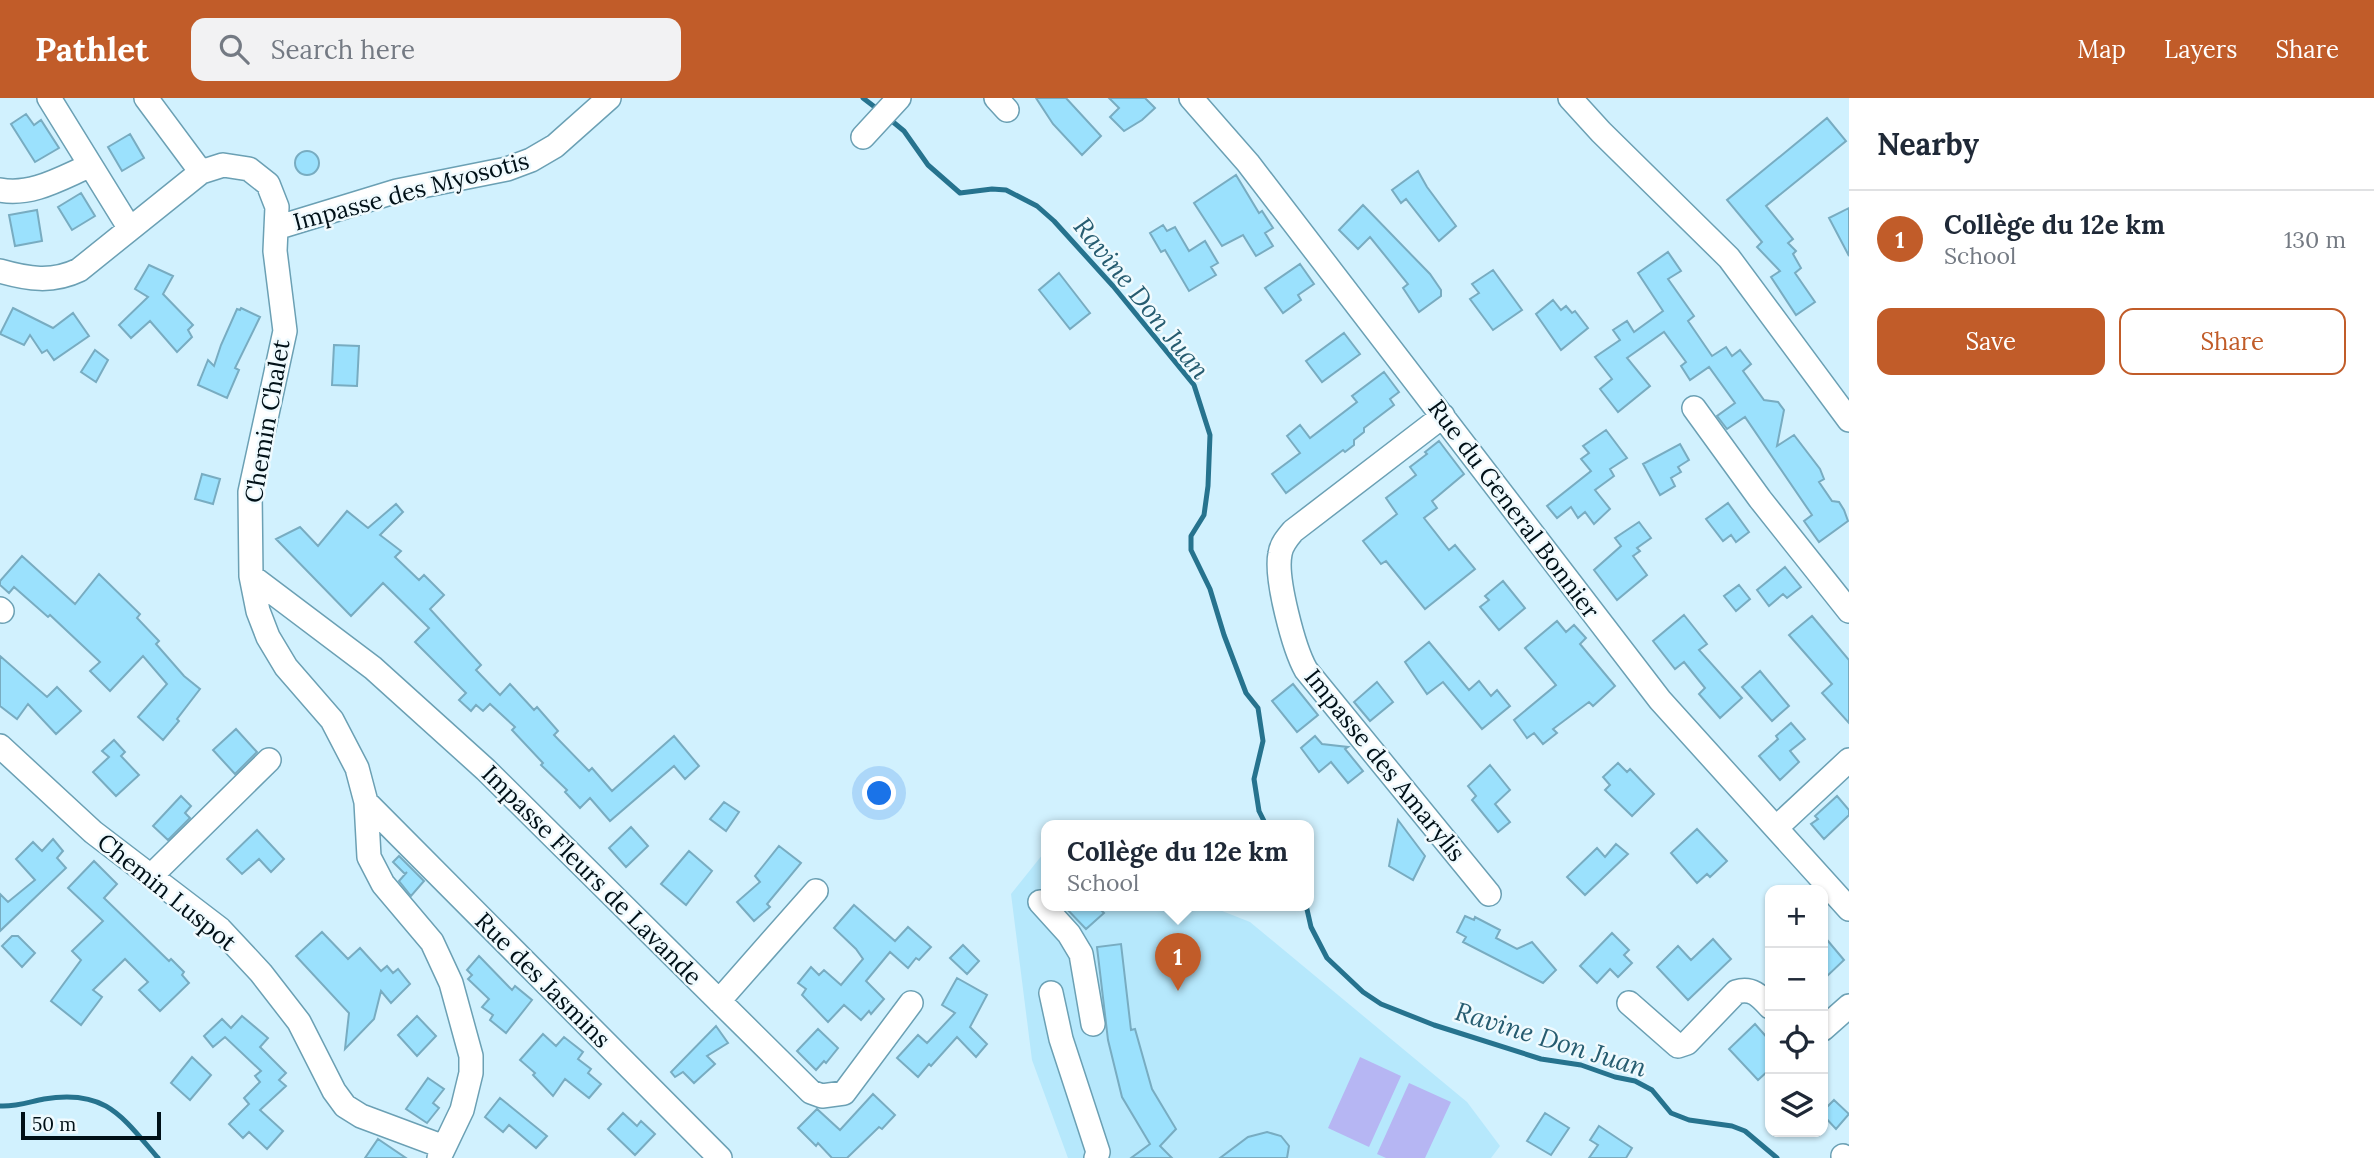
<!DOCTYPE html>
<html lang="en">
<head>
<meta charset="utf-8">
<style>
	body { margin:0; font-family:Lora,serif; background:#f2f2f3; color:#1f2937 }
	.controls { position:absolute; right:21px; bottom:21px; display:grid; overflow:hidden; border-radius:14px; box-shadow:0 2px 5px #0004 }
	.controls button { width:63px; height:63px; display:grid; place-items:center; padding:0; border:0; border-bottom:2px solid #e0e1e3; background:#fff; color:#1f2937; font:35px sans-serif }
	.scale { position:absolute; left:21px; bottom:18px; width:140px; box-sizing:border-box; padding-left:7px; border:4px solid #001017; border-top:0; font-size:19px; line-height:24px; white-space:nowrap; color:#001017; -webkit-text-stroke:5px #effafe; paint-order:stroke }
	.you { position:absolute; left:880px; top:696px; width:24px; height:24px; margin:-18px; border:5px solid #fff; border-radius:50%; background:#1a73e8; box-shadow:0 0 0 10px #1a73e833 }
	.badge { display:grid; place-items:center; width:46px; height:46px; border-radius:50%; background:#c15c29; color:#fff; font-size:23px; font-weight:700 }
	.pin { position:absolute; translate:-50% -58px; filter:drop-shadow(0 2px 4px #0008) }
	.pin::after { content:''; position:absolute; top:37px; width:24px; height:21px; background:inherit; clip-path:polygon(0 0,100% 0,50% 100%) }
	.popup { position:absolute; left:1041px; top:722px; width:273px; height:91px; box-sizing:border-box; display:grid; place-content:center; border-radius:14px; background:#fff; filter:drop-shadow(0 2px 5px #0005); font-size:23px; white-space:nowrap; color:#747a83 }
	.popup b { font-size:26px; color:#1f2937 }
	.popup::after { content:''; position:absolute; left:50%; top:100%; margin-left:-14px; border:14px solid transparent; border-top-color:#fff }
	.list { margin:0; padding:0; list-style:none }
	h2 { display:flex; justify-content:space-between; align-items:center; height:91px; margin:0; padding:0 28px; font-size:30px }
	h2 small { font-size:23px; font-weight:400; color:#747a83 }
	.list li { display:grid; grid-template-columns:46px 1fr auto; gap:21px; align-items:center; box-sizing:border-box; height:98px; padding:0 28px; border-top:2px solid #e0e1e3 }
	.list b { display:block; font-size:26px; white-space:nowrap }
	.list p { margin:0; font-size:23px; white-space:nowrap; color:#747a83 }
	.list em { font-size:23px; font-style:normal; color:#747a83 }
	.actions { display:flex; gap:14px; padding:21px 28px }
	.actions a { flex:1; padding:16px 0; border:2px solid #c15c29; border-radius:14px; text-align:center; font-size:24px; color:#c15c29 }
	.actions .main { background:#c15c29; color:#fff }
	.icon { flex:none; width:38px; height:38px; fill:none; stroke:currentColor; stroke-width:2; stroke-linecap:round; stroke-linejoin:round }
	.map { position:relative; flex:none; width:1849px; height:1060px; overflow:hidden }
	header { display:flex; align-items:center; gap:42px; box-sizing:border-box; height:98px; padding:0 35px; background:#c15c29; color:#fff }
	header strong { font-size:33px }
	nav { display:flex; gap:38px; margin-inline-start:auto; font-size:24px }
	.search { width:490px; height:63px; background:#f2f2f3; display:flex; align-items:center; gap:18px; box-sizing:border-box; padding:0 24px; border-radius:14px; color:#747a83; font-size:26px }
	main { display:flex }
	aside { flex:1; background:#fff }
	.map>svg:first-child { display:block }
</style>
</head>
<body>
<header>
<strong>Pathlet</strong>
<div class="search"><svg class="icon" aria-label="search" viewBox="0 0 24 24"><circle cx="10" cy="10" r="6"/><path d="M15 15l6 6"/></svg>Search here</div>
<nav><a>Map</a><a>Layers</a><a>Share</a></nav>
</header>
<main>
<div class="map">
<svg width="1849" height="1060" viewBox="0 0 1849 1060">
	<rect width="100%" height="100%" fill="#d1f1fe"/>
	<path fill="#b6e8fc" d="M1047 751V807H1207L1250 824 1467 1004 1500 1048 1491 1060H1068L1032 962 1011 796Z"/>
	<path fill="#b6b6f3" d="M1360 959 1401 978 1369 1049 1328 1030Z
		M1409 985 1451 1004 1425 1060H1386L1377 1056Z"/>
	<g fill="none" stroke-linecap="round" stroke-linejoin="round">
		<path stroke="#26738e" stroke-width="5" d="M863 0 880 13
			M887 19 904 33 928 67 960 95 992 91 1006 92 1037 108 1054 123 1113 188 1194 287 1210 337 1208 388 1204 417 1191 438V452L1210 491 1224 537 1246 595 1258 610 1263 643 1254 681 1259 713 1266 727
			M1306 807 1311 829 1327 860 1363 894 1381 906 1434 927 1541 961 1581 967 1615 979 1635 983 1652 992 1671 1015 1689 1022 1732 1028 1745 1033 1777 1060
			M0 1008C15 1009 29 1004 44 1001 105 991 121 1017 158 1060"/>
	</g>
	<path fill="#9be1fd" stroke="#78acc1" stroke-width="2" d="M1036 0H1066L1101 38 1082 57 1053 26Z
		M1109 0H1145L1155 10 1142 22 1124 33 1110 19 1119 10Z
		M26 16 34 27 41 22 59 50 35 64 11 26Z
		M1827 20 1846 43 1766 108 1793 141 1788 145 1796 153 1793 156 1801 170 1795 175 1815 204 1796 217 1771 179 1780 173 1757 149 1762 144 1727 102Z
		M130 36 144 60 122 73 108 49Z
		M295 65a12 12 0 1 1 24 0a12 12 0 1 1-24 0Z
		M1418 73 1427 89 1456 128 1439 143 1406 101 1401 105 1392 92Z
		M1236 77 1259 115 1262 113 1273 130 1265 135 1273 148 1256 158 1243 137 1222 148 1194 105Z
		M81 95 95 118 72 132 58 109Z
		M1363 107 1430 176 1441 192V198L1419 214 1403 190 1408 186 1370 139 1358 151 1339 132Z
		M1849 110V158L1829 120Z
		M37 112 42 143 15 148 9 117Z
		M1163 127 1167 133 1175 129 1189 153 1205 143 1218 165 1211 169 1216 177 1189 193 1165 152 1161 154 1150 135Z
		M1668 154 1681 173 1668 181 1694 218 1688 223 1712 258 1726 249 1732 258 1740 252 1751 266 1743 273 1764 302 1778 304 1784 312 1777 348 1794 337 1820 371 1824 381 1819 384 1832 403 1839 404 1844 412 1848 423 1819 444 1804 423 1812 417 1745 319 1727 331 1717 318 1735 305 1709 269 1690 282 1681 268 1686 264 1664 234 1627 260 1650 288 1618 314 1600 291 1612 281 1595 259 1620 242 1613 232 1627 223 1634 234 1663 213 1638 175Z
		M1300 166 1314 186 1298 197 1301 202 1283 215 1265 190Z
		M149 167 173 178 163 196 193 227 188 232 192 239 177 254 150 223 131 240 119 227 148 199 135 191Z
		M1493 172 1522 212 1493 232 1470 201 1479 195 1472 186Z
		M1059 175 1090 215 1070 231 1039 192Z
		M1553 202 1561 212 1566 208 1572 215 1575 213 1588 230 1561 252 1536 216Z
		M13 210 53 230 73 215 89 238 54 262 47 252 42 255 30 237 24 247 0 236Z
		M241 210 260 219 235 270 239 272 227 300 198 287 208 262 214 268 221 247 237 211 240 212Z
		M1344 235 1360 256 1322 284 1306 263Z
		M334 247 359 248 357 288 332 287Z
		M95 252 108 262 96 284 81 274Z
		M1384 274 1399 294 1390 301 1394 307 1364 330V334L1354 342V347L1345 354 1343 352 1286 395 1272 376 1300 355 1287 338 1300 327 1310 340 1357 304 1352 298Z
		M1606 332 1627 360 1610 371 1614 378 1595 392 1610 411 1594 426 1585 414 1578 420 1571 409 1557 420 1547 408 1591 373 1581 361 1589 355 1583 348Z
		M1439 343 1464 376 1432 403 1437 410 1424 420 1449 452 1455 447 1475 471 1425 511 1386 463 1381 466 1363 443 1397 416 1386 400 1416 377 1410 369 1427 356 1425 354Z
		M1680 346 1689 362 1678 369 1681 374 1671 380 1675 388 1660 397 1643 366Z
		M202 376 220 381 213 406 195 401Z
		M1728 405 1749 434 1736 444 1731 437 1723 443 1706 421Z
		M396 406 403 414 380 437 401 453 395 459 419 482 424 477 444 497 430 511 481 567 476 572 500 597 510 586 534 612 537 609 558 633 554 637 589 673 592 670 612 693 674 638 699 668 685 681 674 668 610 723 590 700 580 710 565 694 567 692 541 667 543 665 512 632 515 629 490 606 483 613 476 607 471 613 459 602 466 595 415 544 429 530 383 485 351 518 276 441 300 429 318 448 347 413 368 430Z
		M1639 424 1651 440 1637 450 1640 453 1633 458 1647 477 1617 502 1594 472 1621 448 1615 440Z
		M22 458 75 506 99 476 140 516 137 520 159 543 156 546 184 578 200 591 177 621 179 623 163 642 138 619 167 586 143 558 110 593 90 573 100 564 50 517 48 519 14 489 9 495 0 487V483Z
		M1785 469 1801 489 1787 500 1783 496 1769 508 1757 492Z
		M1503 483 1525 510 1499 532 1480 509 1489 502 1485 498Z
		M1739 487 1750 501 1736 513 1724 498Z
		M1684 517 1707 546 1699 552 1742 600 1720 620 1699 596 1705 590 1684 564 1675 571 1653 543Z
		M1812 518 1849 562V625L1822 595 1832 586 1789 537Z
		M1557 523 1566 534 1574 527 1586 540 1580 546 1615 588 1593 608 1589 604 1553 631 1557 635 1543 646 1534 635 1527 640 1514 622 1556 587 1525 550Z
		M1429 544 1469 592 1479 583 1491 598 1497 592 1510 608 1482 631 1443 584 1427 596 1405 564Z
		M0 558 47 599 57 589 81 613 56 636 28 606 17 621 0 608Z
		M1760 573 1789 608 1772 623 1742 589Z
		M1377 584 1393 604 1370 623 1354 604Z
		M1293 586 1318 617 1297 634 1272 603Z
		M1791 625 1805 641 1790 653 1799 664 1780 682 1759 658 1778 641 1776 638Z
		M236 631 257 654 235 676 213 652Z
		M1315 638 1322 646 1348 649 1345 651 1363 673 1348 685 1331 664 1319 674 1301 650Z
		M114 642 125 654 121 658 139 677 116 698 93 674 109 659 102 653Z
		M1618 665 1627 674 1630 671 1654 696 1632 718 1605 692 1610 687 1603 679Z
		M1490 667 1510 692 1495 706 1510 724 1498 734 1472 702 1476 698 1468 688Z
		M181 698 191 708 185 715 190 720 168 742 153 728Z
		M1837 698 1849 712V717L1824 741 1811 726 1818 721 1815 718Z
		M724 704 739 714 726 733 710 721Z
		M1398 722 1425 758 1413 782 1389 768Z
		M631 729 648 748 626 769 609 750Z
		M1697 731 1727 763 1710 779 1707 776 1697 785 1671 755Z
		M257 732 284 761 271 774 259 761 242 776 227 761Z
		M53 741 63 753 57 760 66 770 0 833V796L8 804 35 782 16 761 33 744 42 753Z
		M1616 746 1628 756 1585 797 1567 779 1597 750 1605 759Z
		M779 748 801 765 767 806 770 809 754 823 737 804 760 784 755 778Z
		M689 753 712 773 686 807 661 786Z
		M399 758 424 783 411 798 399 783 407 774 405 776 393 764Z
		M94 763 117 786 104 800 169 863 171 861 184 874 182 877 189 885 160 913 139 892 148 884 125 861 93 892 102 899 81 927 51 903 81 862 72 853 103 823 68 790Z
		M854 807 895 843 908 829 931 849 919 862 916 860 908 870 890 854 866 883 884 901 871 916 869 913 861 922 844 907 828 924 802 897 806 891 798 885 811 869 819 877 824 872 841 887 863 861 856 851 834 830Z
		M1063 807H1096L1104 815 1086 831Z
		M1465 818 1474 822 1475 819 1500 832 1496 840 1517 851 1532 844 1556 872 1543 885 1463 844 1466 839 1457 834Z
		M322 834 348 861 360 850 381 873 387 868 393 875 398 871 410 886 391 905 381 893 374 921 345 951 349 915 296 858Z
		M1612 835 1629 852 1624 857 1632 865 1618 879 1610 871 1597 885 1580 868Z
		M1823 837 1844 862 1823 882Z
		M12 838H18L35 855 22 869 2 848Z
		M1713 841 1731 861 1688 902 1657 869 1678 848 1691 862Z
		M1121 846 1131 932 1135 931 1152 991 1176 1031 1160 1048 1172 1060H1131L1150 1046 1122 999 1108 942 1097 849Z
		M963 847 979 863 967 876 950 860Z
		M479 858 512 892 515 888 532 902 506 935 490 922 493 917 482 909 489 901 468 881 472 877 467 872Z
		M957 880 987 897 970 929 987 946 976 959 957 939 931 968 929 966 918 979 897 960 918 937 927 945 955 915 942 907Z
		M242 918 268 940 260 949 286 975 279 982 286 988 260 1012 283 1033 267 1051 249 1034 243 1040 229 1026 249 1006 244 1000 260 984 255 978 261 973 225 939 213 949 204 938 222 921 231 930Z
		M417 918 436 938 417 958 398 937Z
		M1755 926 1770 943V971L1758 982 1729 951Z
		M716 928 728 945 707 958 715 966 694 985 683 974 675 979 671 974Z
		M818 931 838 950 826 965 824 963 816 972 797 953Z
		M543 936 556 948 564 939 583 954 578 961 591 971 588 975 601 986 589 1000 565 981 553 998 533 977 535 975 520 962Z
		M192 959 211 977 190 1002 171 985Z
		M428 980 444 991 433 1005 439 1010 427 1025 406 1011Z
		M873 996 895 1017 882 1031 879 1029 847 1060H832L818 1045 816 1048 798 1030 817 1011 840 1032Z
		M500 1000 547 1038 536 1050 509 1027 503 1034 485 1019Z
		M1834 1002 1849 1016 1836 1031 1823 1017V1013Z
		M623 1015 637 1028 641 1023 655 1036 635 1057 608 1031Z
		M1545 1015 1569 1030 1551 1057 1527 1043Z
		M1599 1028 1632 1050 1626 1060H1589L1598 1047 1590 1042Z
		M1267 1034 1281 1038 1289 1048 1287 1060H1220L1248 1039Z
		M378 1041 406 1060H365Z"/>
	<g fill="none" stroke-linecap="round" stroke-linejoin="round">
		<g stroke="#6ba0b4" stroke-width="26">
			<path id="minor" d="M49 0 130 131
				M146 0 201 74
				M996 0 1007 12
				M1191 0 1248 65 1660 602 1849 811
				M1570 0 1601 34 1729 160 1849 322
				M863 39 899 0
				M0 92C32 98 61 80 89 68
				M276 130 397 93 507 71 531 62 555 48 609 0
				M0 173C28 181 52 185 79 172L201 74 223 67 249 71 268 86 277 109 275 153 285 233 250 394 251 478 258 513 268 539 286 569 332 622 357 670 366 704 369 759 383 786 432 844 451 885 471 958V975L462 1012 439 1060
				M1694 310 1760 401 1849 513
				M1443 318 1293 433C1287 440 1281 447 1280 456 1275 480 1294 551 1306 572L1489 796
				M251 478 373 570 486 672 811 994 822 998 844 995 911 905
				M0 511 2 513
				M0 648 93 734 220 831 261 875 299 924 334 993 345 1008 361 1018 444 1049
				M366 704 720 1060
				M1776 730 1849 662
				M151 778 269 662
				M1040 804 1069 836 1081 856 1093 926
				M1051 895 1061 941 1098 1054 1096 1060
				M719 903 816 793
				M1629 905 1678 948 1687 945 1736 894C1752 889 1760 898 1770 909
				M1823 931 1849 908
				M1843 1058 1845 1060"/>
		</g>
		<use href="#minor" stroke="#fff" stroke-width="23"/>
	</g>
	<g text-anchor="middle" dominant-baseline="central" stroke-width="5" stroke-linejoin="round" paint-order="stroke">
		<g font-size="24" fill="#001017" stroke="#effafe">
			<text transform="translate(411 93) rotate(-15)">Impasse des Myosotis</text>
			<text transform="translate(267 323) rotate(-80)">Chemin Chalet</text>
			<text transform="translate(1514 411) rotate(53)">Rue du General Bonnier</text>
			<text transform="translate(1385 667) rotate(51)">Impasse des Amarylis</text>
			<text transform="translate(592 777) rotate(45)">Impasse Fleurs de Lavande</text>
			<text transform="translate(167 794) rotate(39)">Chemin Luspot</text>
			<text transform="translate(543 882) rotate(45)">Rue des Jasmins</text>
		</g>
		<g font-size="26" font-style="italic" fill="#265c70" stroke="#effafe">
			<text transform="translate(1142 200) rotate(51)">Ravine Don Juan</text>
			<text transform="translate(1551 941) rotate(17)">Ravine Don Juan</text>
		</g>
	</g>
</svg>
<div class="controls">
<button>+</button>
<button>−</button>
<button><svg class="icon" aria-label="locate" viewBox="0 0 24 24"><circle cx="12" cy="12" r="6"/><path d="M12 2v4M12 18v4M2 12h4M18 12h4"/></svg></button>
<button><svg class="icon" aria-label="layers" viewBox="0 0 24 24"><path d="M12 4l9 5-9 5-9-5zM3 14l9 5 9-5"/></svg></button>
</div>
<div class="scale">50 m</div>
<div class="you"></div>
<div class="pin badge" style="left:1178px;top:893px">1</div>
<div class="popup"><b>Collège du 12e km</b>School</div>
</div>
<aside>
<h2>Nearby<small></small></h2>
<ul class="list">
<li><span class="badge">1</span><div><b>Collège du 12e km</b><p>School</p></div><em>130 m</em></li>
</ul>
<div class="actions"><a class="main">Save</a><a>Share</a></div>
</aside>
</main>
</body>
</html>
